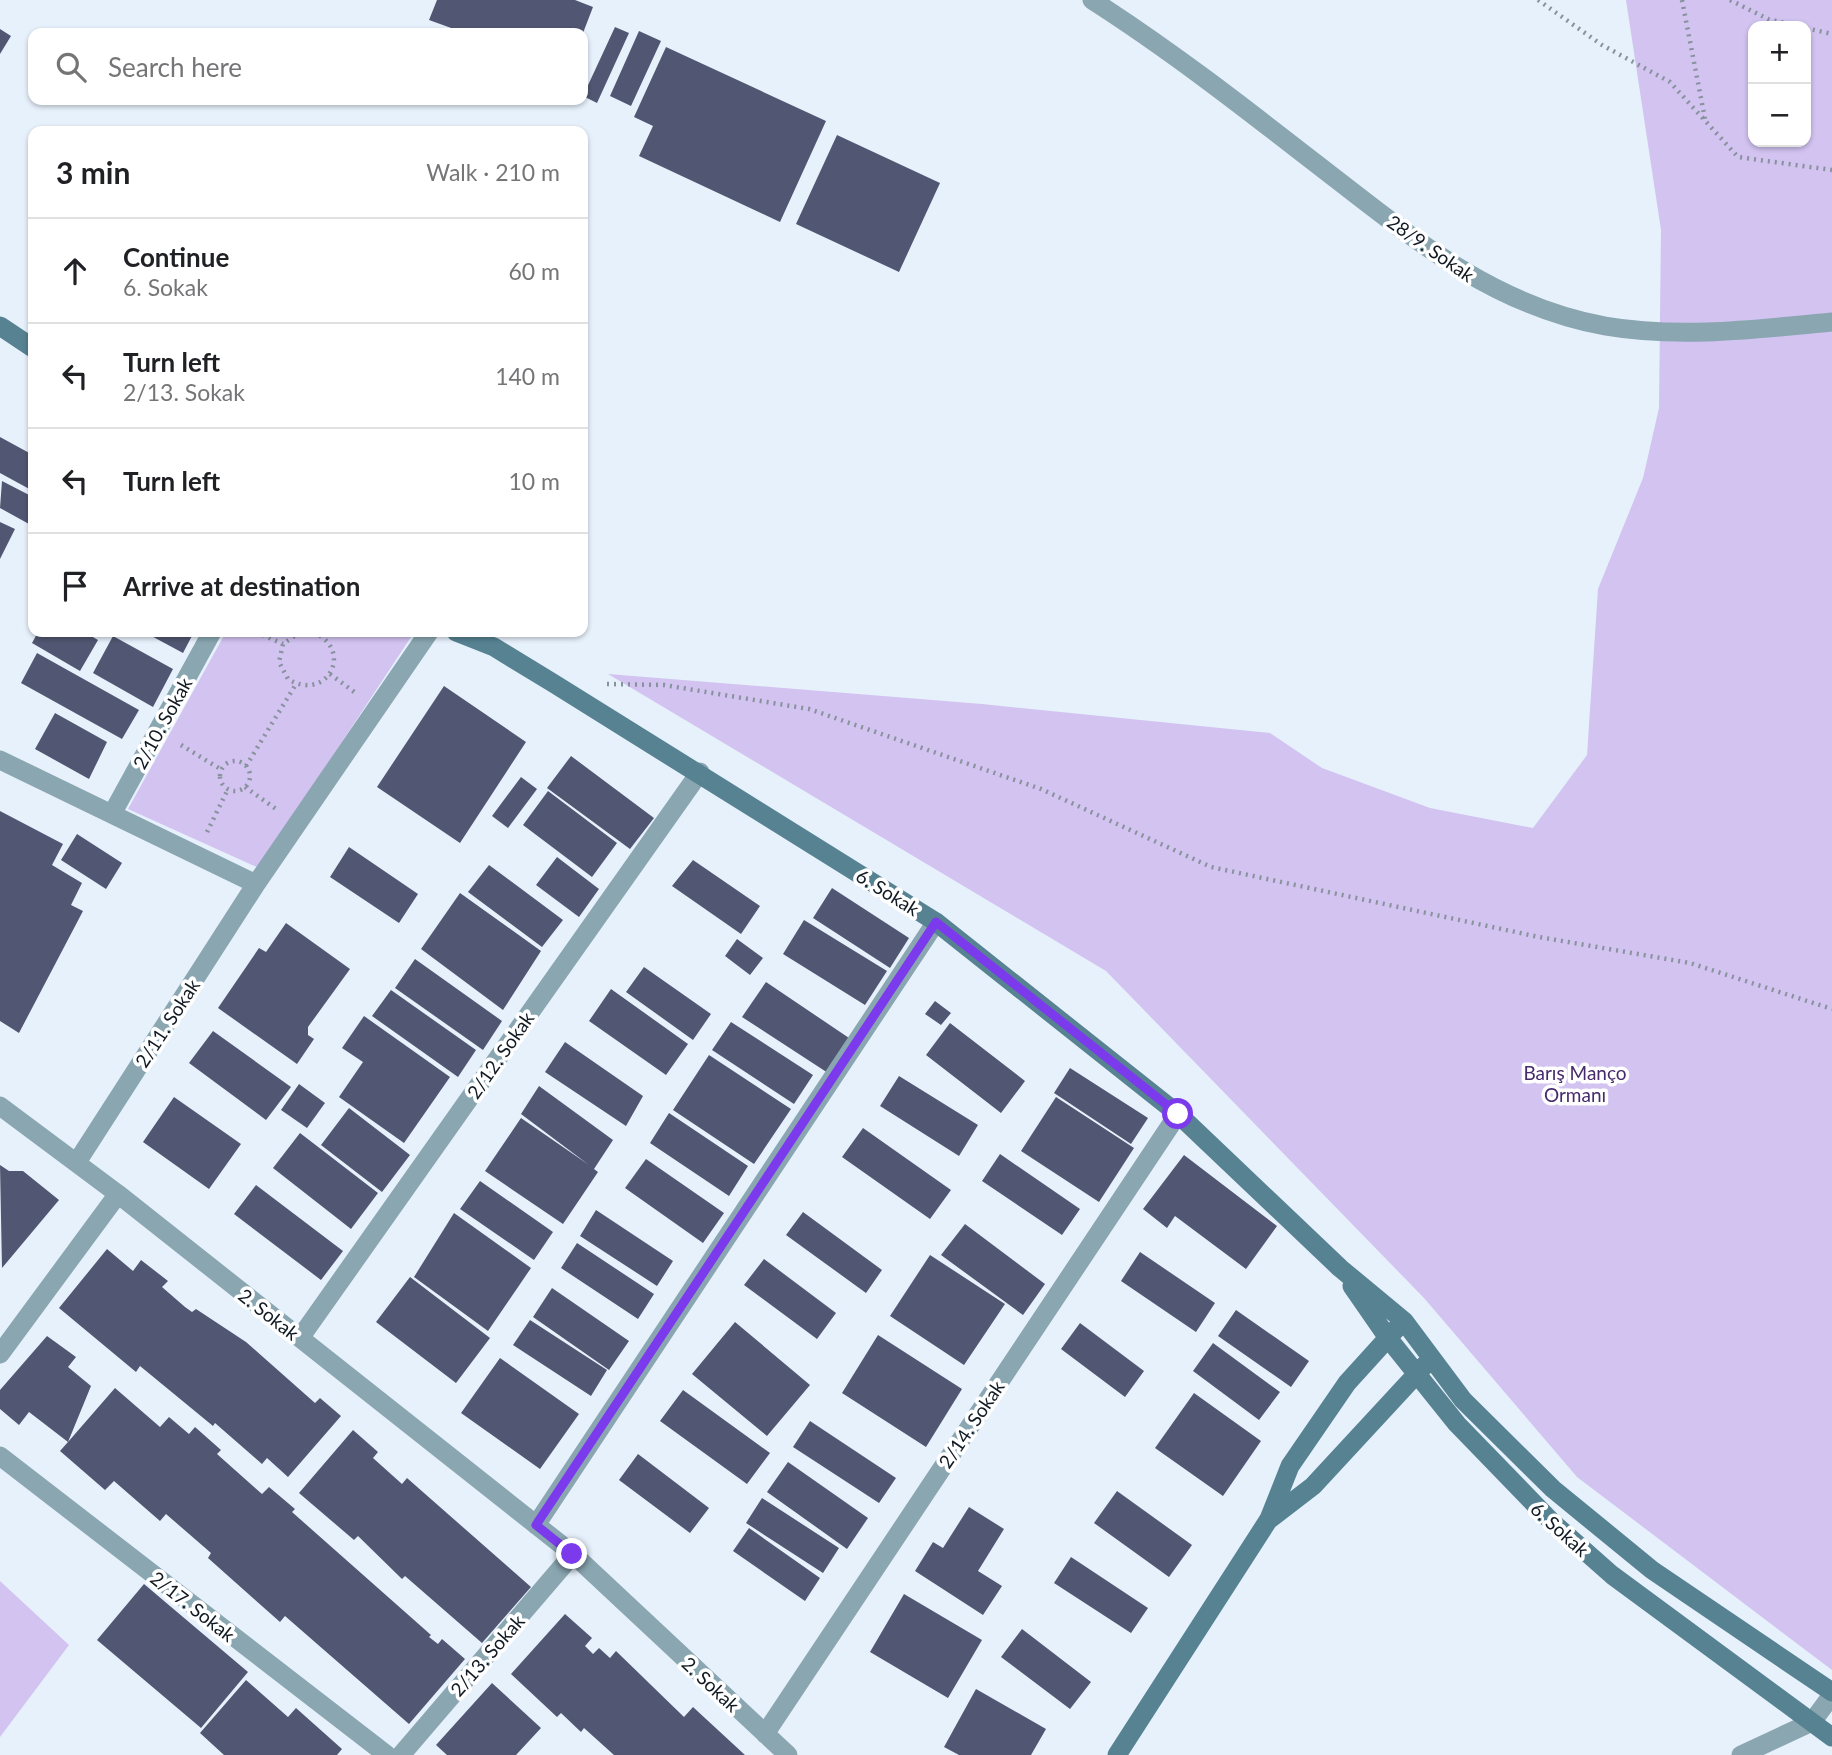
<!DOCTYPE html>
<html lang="en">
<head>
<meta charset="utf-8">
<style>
	body { margin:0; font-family:Lato,sans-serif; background:#f2f2f2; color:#202124 }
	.controls { position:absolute; right:21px; top:21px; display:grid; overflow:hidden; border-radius:14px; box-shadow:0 2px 5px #0004 }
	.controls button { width:63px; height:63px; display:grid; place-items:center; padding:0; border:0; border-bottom:2px solid #e0e0e0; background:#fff; color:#202124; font:35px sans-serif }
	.stop { position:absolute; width:21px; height:21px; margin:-16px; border:5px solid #7c3aed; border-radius:50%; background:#fff }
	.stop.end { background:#7c3aed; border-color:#fff; box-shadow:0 2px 7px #0008 }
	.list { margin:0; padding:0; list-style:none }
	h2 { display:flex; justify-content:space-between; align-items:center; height:91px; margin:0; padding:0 28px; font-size:30px }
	h2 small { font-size:23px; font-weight:400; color:#757577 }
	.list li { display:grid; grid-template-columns:46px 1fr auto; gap:21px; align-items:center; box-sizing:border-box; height:105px; padding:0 28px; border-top:2px solid #e0e0e0 }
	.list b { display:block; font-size:26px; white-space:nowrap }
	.list p { margin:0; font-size:23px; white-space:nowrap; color:#757577 }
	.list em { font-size:23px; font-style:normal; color:#757577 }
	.icon { flex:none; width:38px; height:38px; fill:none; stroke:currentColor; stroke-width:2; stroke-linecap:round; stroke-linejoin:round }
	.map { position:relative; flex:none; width:1832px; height:1755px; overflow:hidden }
	.search { position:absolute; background:#fff; box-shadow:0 2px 5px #0004; left:28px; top:28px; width:560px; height:77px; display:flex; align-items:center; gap:18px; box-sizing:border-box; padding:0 24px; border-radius:14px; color:#757577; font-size:26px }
	.panel { position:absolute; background:#fff; box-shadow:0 2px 5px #0004; left:28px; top:126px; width:560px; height:511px; border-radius:14px }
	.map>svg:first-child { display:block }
</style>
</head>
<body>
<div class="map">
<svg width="1832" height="1755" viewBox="0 0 1832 1755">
	<rect width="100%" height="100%" fill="#e7f1fc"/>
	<path fill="#d2c3f1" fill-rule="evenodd" d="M1626 0H1832V1670L1577 1477 1424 1298 1106 971 608 674 982 704 1270 733 1322 768 1430 808 1533 828 1587 755 1598 589 1643 478 1659 408 1661 230ZM1753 26H1806V142H1753Z
		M226 632H404L411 637 259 868 128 809Z
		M0 1581 69 1645 0 1737Z"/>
	<path fill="#515772" d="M437 0H575L593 7 583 33H465L429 20Z
		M615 27 629 33 597 103 583 96Z
		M0 29 11 36 0 54Z
		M639 31 661 41 631 106 610 96Z
		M666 47 826 121 780 222 639 156 653 126 634 117Z
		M837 135 940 183 899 272 796 224Z
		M0 437 33 455V491L0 473Z
		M2 481 33 497V516L29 524 0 508Z
		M0 522 15 529 0 559Z
		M38 632H84L98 640 80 671 32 643Z
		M144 632H194L183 653Z
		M113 636 173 669 153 707 93 673Z
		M37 653 139 710 122 739 21 683Z
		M444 686 526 742 460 843 377 787Z
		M55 713 107 742 89 779 35 749Z
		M571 756 654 818 630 849 547 788Z
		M521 777 537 789 508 828 492 816Z
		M548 791 617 843 592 877 523 825Z
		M0 811 63 844 52 865 82 883 71 905 83 911 19 1033 0 1021Z
		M77 834 122 863 106 889 61 860Z
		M349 847 418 894 399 923 330 877Z
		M557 857 599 889 579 917 536 885Z
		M693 860 760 906 741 934 672 886Z
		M489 865 563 920 542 947 468 892Z
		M832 888 909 938 890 968 813 918Z
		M460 893 541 951 503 1010 421 949Z
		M804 920 887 971 865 1005 783 954Z
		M286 923 350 969 308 1027V1035L314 1039 297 1064 218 1008 259 948 266 952Z
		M737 939 763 958 750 975 725 956Z
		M415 959 502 1021 483 1050 395 988Z
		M644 967 711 1014 693 1040 626 992Z
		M766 982 852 1040 828 1073 742 1017Z
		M611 989 688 1044 666 1075 589 1021Z
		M391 990 476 1050 458 1077 372 1016Z
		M935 1001 951 1013 941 1025 925 1014Z
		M364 1016 450 1077 404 1143 339 1097 363 1062 342 1048Z
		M731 1022 813 1075 794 1104 712 1050Z
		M950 1023 1025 1081 1001 1113 926 1055Z
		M213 1031 291 1087 266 1120 189 1063Z
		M565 1042 643 1096 626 1126 545 1072Z
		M709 1055 791 1109 754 1164 673 1110Z
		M1070 1068 1148 1118 1131 1144 1054 1093Z
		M899 1076 978 1125 959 1156 880 1106Z
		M299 1084 325 1103 307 1128 281 1110Z
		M539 1086 613 1140 594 1169 598 1172 563 1224 485 1171 521 1118 589 1165 521 1114Z
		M174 1097 241 1144 209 1189 143 1142Z
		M1056 1097 1134 1148 1099 1202 1021 1151Z
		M349 1108 410 1155 382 1192 321 1145Z
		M669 1113 748 1166 729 1196 650 1143Z
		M863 1128 951 1190 930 1219 842 1157Z
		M300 1133 378 1193 351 1229 273 1168Z
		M1000 1154 1080 1209 1062 1235 982 1181Z
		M1184 1155 1277 1226 1246 1269 1175 1216 1167 1228 1143 1209Z
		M646 1159 724 1213 703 1243 625 1188Z
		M0 1165 9 1171H23L59 1200 2 1268Z
		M480 1181 553 1232 534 1260 460 1209Z
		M256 1185 343 1251 321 1280 234 1214Z
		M596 1210 673 1261 657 1286 580 1236Z
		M803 1212 882 1270 866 1293 786 1235Z
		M454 1213 531 1268 488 1331 414 1277Z
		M965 1224 1045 1284 1023 1315 941 1255Z
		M577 1243 654 1294 638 1319 561 1268Z
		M107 1249 133 1271 141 1260 168 1281 162 1287 185 1307 192 1312 196 1309 246 1342 315 1403 320 1398 341 1416 288 1477 267 1458 262 1464 215 1423 213 1426 140 1366 136 1372 59 1308Z
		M1140 1252 1215 1303 1196 1332 1121 1281Z
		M930 1255 1005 1304 964 1365 890 1316Z
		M764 1259 836 1313 817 1339 744 1285Z
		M410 1277 490 1338 456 1383 376 1322Z
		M552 1288 629 1341 609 1370 533 1317Z
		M1236 1310 1309 1361 1291 1387 1218 1336Z
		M530 1320 607 1370 591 1396 513 1345Z
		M735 1322 810 1385 767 1436 692 1374Z
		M1080 1323 1144 1371 1125 1397 1061 1349Z
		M878 1335 962 1389 926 1447 842 1393Z
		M47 1336 76 1357 68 1367 91 1386 68 1442 115 1388 160 1427 169 1417 189 1434 195 1427 221 1450 217 1454 262 1494 269 1487 295 1509 292 1512 431 1635 429 1637 438 1644 442 1639 465 1659 409 1724 285 1616 280 1622 208 1558 211 1553 166 1514 160 1521 114 1481 105 1490 60 1451 68 1442 29 1412 19 1425 0 1409V1390Z
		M1213 1343 1280 1392 1259 1420 1193 1371Z
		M500 1358 579 1414 540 1469 461 1413Z
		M683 1390 770 1453 747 1484 660 1421Z
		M1194 1393 1261 1441 1223 1496 1155 1448Z
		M810 1421 896 1478 879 1503 793 1447Z
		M353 1430 378 1452 373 1458 402 1484 407 1478 531 1587 482 1643 405 1576 402 1579 358 1536 354 1540 299 1493Z
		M638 1454 709 1508 690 1533 619 1480Z
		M788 1462 868 1518 847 1549 767 1492Z
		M1117 1491 1192 1545 1169 1577 1094 1523Z
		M762 1498 839 1548 823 1573 746 1523Z
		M969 1507 1004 1529 978 1571 1002 1586 983 1615 915 1571 933 1542 943 1548Z
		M749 1528 820 1578 805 1601 733 1551Z
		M1071 1557 1148 1608 1131 1633 1054 1583Z
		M144 1584 248 1672 201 1728 97 1640Z
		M904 1594 982 1640 948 1698 870 1652Z
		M565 1614 592 1638 585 1646 593 1654 599 1648 610 1658 616 1651 684 1717 693 1707 745 1755H614L584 1728 581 1732 561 1713 557 1717 511 1674Z
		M1022 1629 1091 1682 1070 1709 1001 1657Z
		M246 1680 288 1717 296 1708 342 1749 337 1755H224L200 1733Z
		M492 1683 541 1728 516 1755H447L436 1745Z
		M976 1689 1046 1729 1031 1755H959L944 1747Z"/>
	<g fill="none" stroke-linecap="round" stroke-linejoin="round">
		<path stroke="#88929c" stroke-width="4.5" stroke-dasharray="2 5" stroke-linecap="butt" d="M1538 0 1602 45 1670 82 1738 157 1832 170
			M1682 0 1705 119
			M1730 0 1768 19 1799 26
			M1806 28 1832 34
			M256 632 283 644
			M300 632 283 644 279 662 288 679C327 703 355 650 313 632
			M330 674 357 694
			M607 684 664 685 809 709 1041 789 1211 867 1539 937 1690 963 1832 1009
			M181 745 222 770
			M220 776a15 15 0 1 1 30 0a15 15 0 1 1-30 0Z
			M246 766 296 684
			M245 787 276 809
			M207 832 228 789"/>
		<path stroke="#89a6b1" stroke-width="19" d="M0 760 256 884 77 1162
			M112 814 212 632
			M256 884 429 632
			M0 1106 118 1194 573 1554 788 1755
			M300 1338 700 772
			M0 1354 118 1194
			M0 1456 387 1755
			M536 1525 936 922
			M765 1734 1178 1114
			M401 1755 573 1554
			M1741 1755 1812 1722 1832 1695"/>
		<path stroke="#89a6b1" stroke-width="19" d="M1092 0C1170 50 1242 106 1314 162 1405 232 1489 305 1605 326 1680 339 1758 329 1832 322"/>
		<path stroke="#568292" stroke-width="19" d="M0 326 33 348
			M456 632 494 647 553 683 936 922 1178 1114 1340 1268 1404 1321 1463 1400 1553 1489 1652 1570 1832 1692
			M1352 1286 1388 1338 1457 1424 1552 1522 1612 1575 1832 1737
			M1270 1519 1313 1486 1425 1365
			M1117 1755 1269 1519 1290 1466 1347 1383 1396 1329"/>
	</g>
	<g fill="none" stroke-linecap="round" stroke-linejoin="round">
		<path stroke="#7c3aed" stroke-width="9" d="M572 1554 536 1525 936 922 1178 1114"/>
	</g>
	<g text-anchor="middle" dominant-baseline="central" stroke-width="7" stroke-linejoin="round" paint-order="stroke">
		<g font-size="19" fill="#111a23" stroke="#fff">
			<text transform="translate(1431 248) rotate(35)">28/9. Sokak</text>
			<text transform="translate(162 723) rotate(-61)">2/10. Sokak</text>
			<text transform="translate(888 892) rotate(32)">6. Sokak</text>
			<text transform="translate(167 1023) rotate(-57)">2/11. Sokak</text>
			<text transform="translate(500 1055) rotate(-55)">2/12. Sokak</text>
			<text transform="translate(269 1314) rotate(38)">2. Sokak</text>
			<text transform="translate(971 1424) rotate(-56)">2/14. Sokak</text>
			<text transform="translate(1560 1529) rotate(42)">6. Sokak</text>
			<text transform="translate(193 1606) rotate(38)">2/17. Sokak</text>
			<text transform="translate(487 1655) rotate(-49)">2/13. Sokak</text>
			<text transform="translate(711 1684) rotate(43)">2. Sokak</text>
		</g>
		<g font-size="19" fill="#452b6c" stroke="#fff">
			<text x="1575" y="1072">Barış Manço<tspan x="1575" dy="22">Ormanı</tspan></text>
		</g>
	</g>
</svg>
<div class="controls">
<button>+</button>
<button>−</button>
</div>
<div class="stop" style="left:1178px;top:1114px"></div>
<div class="stop end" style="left:572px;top:1554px"></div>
<div class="search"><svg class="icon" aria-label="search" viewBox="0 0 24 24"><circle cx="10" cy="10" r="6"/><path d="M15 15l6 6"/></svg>Search here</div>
<section class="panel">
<h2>3 min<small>Walk · 210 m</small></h2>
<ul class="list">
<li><svg class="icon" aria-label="ahead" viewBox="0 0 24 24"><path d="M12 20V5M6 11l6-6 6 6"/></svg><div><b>Continue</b><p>6. Sokak</p></div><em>60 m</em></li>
<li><svg class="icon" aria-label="left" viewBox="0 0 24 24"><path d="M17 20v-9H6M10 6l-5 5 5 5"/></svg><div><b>Turn left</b><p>2/13. Sokak</p></div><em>140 m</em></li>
<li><svg class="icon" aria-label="left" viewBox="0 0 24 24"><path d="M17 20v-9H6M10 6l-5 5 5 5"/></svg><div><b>Turn left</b></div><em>10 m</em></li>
<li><svg class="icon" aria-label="arrive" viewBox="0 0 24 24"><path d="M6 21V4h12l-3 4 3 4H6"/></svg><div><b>Arrive at destination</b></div></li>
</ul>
</section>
</div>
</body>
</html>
